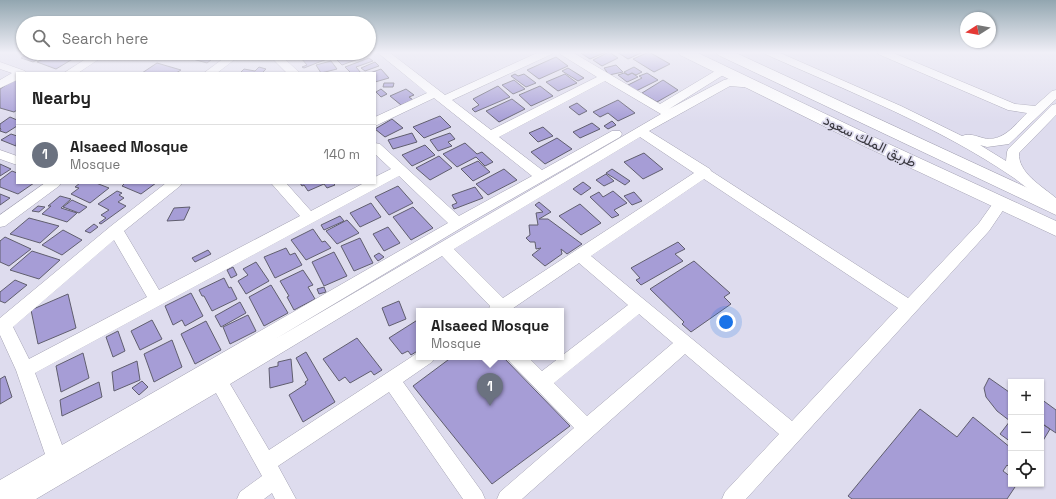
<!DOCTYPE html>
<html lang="en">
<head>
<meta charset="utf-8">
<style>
	body { margin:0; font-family:"Space Grotesk",Vazirmatn,sans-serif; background:#f2f2f2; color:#222 }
	.controls { position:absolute; right:12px; bottom:12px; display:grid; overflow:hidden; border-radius:0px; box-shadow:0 1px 3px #0004 }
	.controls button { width:36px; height:36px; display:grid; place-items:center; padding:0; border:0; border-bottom:1px solid #e0e0e0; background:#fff; color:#222; font:20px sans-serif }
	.compass { position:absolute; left:960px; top:12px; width:36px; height:36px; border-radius:50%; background:#fff; box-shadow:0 1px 3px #0004; rotate:259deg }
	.you { position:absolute; left:726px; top:322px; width:14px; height:14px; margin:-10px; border:3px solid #fff; border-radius:50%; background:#1a73e8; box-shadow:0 0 0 6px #1a73e833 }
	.badge { display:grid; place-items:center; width:26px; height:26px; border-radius:50%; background:#755b2c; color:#fff; font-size:13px; font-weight:700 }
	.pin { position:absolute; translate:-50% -33px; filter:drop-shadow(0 1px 2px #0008) }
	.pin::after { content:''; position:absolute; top:21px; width:14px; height:12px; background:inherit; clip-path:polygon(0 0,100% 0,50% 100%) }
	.popup { position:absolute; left:416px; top:308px; width:148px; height:52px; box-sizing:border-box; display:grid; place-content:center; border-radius:0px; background:#fff; filter:drop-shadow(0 1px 3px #0005); font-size:13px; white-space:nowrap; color:#767676 }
	.popup b { font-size:15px; color:#222 }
	.popup::after { content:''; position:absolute; left:50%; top:100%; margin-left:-8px; border:8px solid transparent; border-top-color:#fff }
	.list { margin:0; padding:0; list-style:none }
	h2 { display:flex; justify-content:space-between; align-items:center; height:52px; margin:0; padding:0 16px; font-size:17px }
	h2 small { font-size:13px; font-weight:400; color:#767676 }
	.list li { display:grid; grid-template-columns:26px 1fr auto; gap:12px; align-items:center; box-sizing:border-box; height:60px; padding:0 16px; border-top:1px solid #e0e0e0 }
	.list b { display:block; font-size:15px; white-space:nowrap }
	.list p { margin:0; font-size:13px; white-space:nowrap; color:#767676 }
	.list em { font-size:13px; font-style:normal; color:#767676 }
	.icon { flex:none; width:22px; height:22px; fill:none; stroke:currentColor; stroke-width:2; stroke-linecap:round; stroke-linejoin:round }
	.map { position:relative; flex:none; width:1056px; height:499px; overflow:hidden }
	.search { position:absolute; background:#fff; box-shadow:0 1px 3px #0004; left:16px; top:16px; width:360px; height:44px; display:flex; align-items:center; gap:10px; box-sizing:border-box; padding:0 14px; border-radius:22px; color:#767676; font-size:15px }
	.panel { position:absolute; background:#fff; box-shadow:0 1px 3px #0004; left:16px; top:72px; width:360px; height:112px; border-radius:0px }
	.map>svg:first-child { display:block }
</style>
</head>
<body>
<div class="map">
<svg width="1056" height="499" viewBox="0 0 1056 499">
	<rect width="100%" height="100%" fill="#dedcee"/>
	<path fill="#a69dd6" stroke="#605e6e" d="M583 52H606L590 59 581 53Z
		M609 52 618 58 602 66 593 60Z
		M617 52H643L628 59Z
		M649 52 670 64 654 72 633 59Z
		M29 53H49L33 62 21 58Z
		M54 53H64L76 57 56 69 37 62Z
		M177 53H220L207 63 175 54Z
		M287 53H309L294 59Z
		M315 53H321L327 59 304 68 302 67 307 65 301 58Z
		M351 53 358 59 342 65 336 59Z
		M556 57 568 66 539 79 527 70Z
		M369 58 373 61 356 67 361 73H351L345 67Z
		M331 61 337 69 321 73 316 65Z
		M375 62 379 66 365 71 361 68Z
		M157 63 181 70 176 73H142Z
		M616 65 623 72 609 75 604 68Z
		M259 67 266 69 262 73H240L244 69 255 71Z
		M634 67 642 72 636 75 632 73 628 75 624 72Z
		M568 68 584 78 578 81 562 71Z
		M381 69 389 78 375 82V73H370Z
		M624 73 628 75 632 73 638 77 627 82 618 75Z
		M647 73 658 80 636 91 628 85 642 78 639 76Z
		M515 74 518 76 524 74 536 83 526 87 511 76Z
		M565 74 577 83 558 91 546 82Z
		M15 79 17 80V110L14 112 0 108V89Z
		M514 80 525 89 513 94 502 85Z
		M663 80 678 90 657 102 642 93Z
		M384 83H394L393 87H383Z
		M498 86 510 97 475 112 472 109 479 105 473 99Z
		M540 86 553 96 531 106 519 95Z
		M381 89 387 94 381 97 376 92Z
		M406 89 414 95 409 97 413 100 401 105 390 96Z
		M512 99 525 109 499 122 486 111Z
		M618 100 635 113 618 121 608 113 600 117 593 112Z
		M577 103 587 111 579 115 569 107Z
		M440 116 451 127 424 138 413 127Z
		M10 117 17 120V126L6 133 0 131 1 129 0 128V124Z
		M392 119 403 128 385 137 375 129Z
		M612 121 616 125 608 129 604 126Z
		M592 123 600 129 580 138 573 132Z
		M543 127 553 136 538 142 529 133Z
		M412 133 417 142 393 149 388 140Z
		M450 133 455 139 448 142 452 146 438 151 430 140Z
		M11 134 17 136 16 146 1 140Z
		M557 138 572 149 545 164 531 152Z
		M465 143 477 154 482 152 493 162 485 166 476 157 457 167 443 154Z
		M425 145 435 155 412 166 402 155Z
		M644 153 663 169 643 179 624 162Z
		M439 156 452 168 430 180 416 168Z
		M478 161 490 172 473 181 461 169Z
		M0 164 11 169 0 176Z
		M504 169 517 180 488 195 476 184Z
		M612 169 630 181 625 185 606 173Z
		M12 171 17 173V183H34L18 194 0 187V180Z
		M606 174 614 181 604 186 596 180Z
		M583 182 591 188 581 195 573 189Z
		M80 183H96L109 188 90 203 71 194 79 188 75 187Z
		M125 183H156L141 194 122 186Z
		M300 183H333L335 185 327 188 324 184 308 191 304 185 302 186Z
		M398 186 413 203 389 215 375 197Z
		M475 187 483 198 454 209 452 205 457 203 452 195Z
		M117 191 122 193 119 195 124 198 118 202 126 206 101 224 99 223 106 218 101 215 109 210 98 204Z
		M613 191 627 203 614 210 619 215 612 218 590 197 599 192 603 197Z
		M634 192 642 201 632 205 624 196Z
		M0 194 10 198 0 205Z
		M60 196 71 199 61 208 77 213 67 222 42 214 51 206H48Z
		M72 200 87 207 79 213 63 207Z
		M539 202 551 212 539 219H548L582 244 567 254 561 249 562 254 545 266 532 255 541 248 536 249 535 242H530L526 238 530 235 529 225H538L536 213 543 212 535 205Z
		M371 203 381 217 360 227 350 213Z
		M580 204 601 223 581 235 559 216Z
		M38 206 45 207 39 212 32 211Z
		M190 207 184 220 167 221 174 208Z
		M413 207 433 228 411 240 393 217Z
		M340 216 344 221 324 230 321 225Z
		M29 218 59 226 40 243 10 234Z
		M347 220 359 233 337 244 326 231Z
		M94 224 98 227 90 233 85 231Z
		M388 227 400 243 384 251 373 234Z
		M313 229 322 242 325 241 331 248 306 260 291 240Z
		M63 230 82 240 62 255 42 245Z
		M5 237 31 249 9 266 0 262V241Z
		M360 238 373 263 354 271 341 246Z
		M678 242 685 249 675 254 683 261 641 285 636 280 640 278 631 268Z
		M286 248 290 255 295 253 302 265 275 278 264 257Z
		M208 250 211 254 195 262 192 258Z
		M32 251 60 260 39 279 10 270Z
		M334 252 347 276 324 286 312 262Z
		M379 253 384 257 378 261 374 256Z
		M694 261 730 293 724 297 731 304 691 332 682 324 684 322 650 289Z
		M256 262 269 281 246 294 238 281 248 275 243 269Z
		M233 267 237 275 231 278 227 270Z
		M303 270 313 285 308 287 315 299 294 310 287 297 289 296 280 281Z
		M224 278 229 288 231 287 237 299 212 311 204 296H202L199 290Z
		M15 280 27 285 5 303 0 301V292Z
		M271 285 288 313 264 326 249 297Z
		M324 287 326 292 319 294 317 289Z
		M191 293 203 316 185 326 182 320 173 325 165 306Z
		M68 294 76 328 38 344 31 310Z
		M399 301 406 319 389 326 382 308Z
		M240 302 246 313 221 327 215 316Z
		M248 315 256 331 230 344 223 327Z
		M419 319V350L411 355 408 351 402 354 389 338Z
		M152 320 162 339 140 350 131 331Z
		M206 321 221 350 195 364 181 334Z
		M118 331 125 351 113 357 106 337Z
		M357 338 382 370 374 375 371 371 350 383 345 377 339 381 323 359Z
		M172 340 182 367 154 382 144 354Z
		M306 352 335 402 303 422 289 395 306 384 305 382 308 380 296 358Z
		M83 353 89 378 61 392 56 366Z
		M452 357H503L570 426 492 484 413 386Z
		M291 359 293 382 270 388 269 368 278 366V362Z
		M137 361 140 380 114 391 112 372Z
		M5 376 12 397 0 404V379Z
		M989 378 1009 392 1011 389V442L1000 434 1010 421 997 411 986 397 984 388Z
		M142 381 148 387 139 395 132 388Z
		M99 382 102 397 62 416 60 400Z
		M1041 399 1056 410V433L1041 423Z
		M920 409 957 437 973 417 1011 448V469L1007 465 1003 471 1011 477V484H1017L1007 499H852L848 496Z
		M1041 423 1050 429 1041 444Z"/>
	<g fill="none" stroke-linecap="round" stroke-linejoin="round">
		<g stroke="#a3a1b2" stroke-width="1">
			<path id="minor" d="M377 52H389L445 95 539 52H553L552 54 452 100 491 130 597 77 560 54 559 52H572L660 104 720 68H728L730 70 728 72 669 109 724 80 728 79 754 82 758 83 760 85 758 87 754 88 730 86 649 131 710 169 711 171 908 298 979 223 996 199 1001 198 1006 199 1008 203 989 231 746 499H722L725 492 779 434 685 354 522 499H497L500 492 574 428 510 362 507 357H528L542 371 628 305 579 263 509 311H488L490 306 442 256 230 384 269 450 419 352V357H435L432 362 403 382 482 492 485 499H463L389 392 278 466 296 499H275L272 493 264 499H237L240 492 262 476 216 393 36 499H0V480L45 454 16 370 0 335V318L111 226 166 183H182L180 186 124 231 159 290 300 216 271 183H286L311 211 364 183H375V177L391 169 375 154V143L380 144 459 216 532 176 434 98 375 126V117L427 93ZM605 81 661 114 277 338 466 225 620 137 622 134 620 131H612L542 170 499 137ZM640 137 694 173 503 298 454 249ZM399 176 448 223 62 445 35 373ZM704 179 898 308 792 421 591 256ZM114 240 147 297 29 359 13 327ZM639 314 673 343 587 416 554 383Z
				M764 52H778L901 106 962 136C969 133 976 136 983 138 1002 143 1015 125 1027 113L1008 110 878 54 877 52H891L1015 104 1035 106 1052 91 1056 90V99L1009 144 987 147 980 145 1006 161 1007 152 1008 149 1052 105 1056 104V115L1019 153C1018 173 1042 186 1056 198V211L1051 210C1039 199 1027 187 1014 178 938 126 850 92 765 54Z
				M95 53H108L78 73H64Z
				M231 53H243L217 73H204Z
				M267 53H278L300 73H287Z
				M0 62 25 71 27 73H17V80L0 88V80L12 73 0 69Z
				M0 150 17 156V165L0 159Z
				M45 183H61L59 186 5 226 0 227V215Z"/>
		</g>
		<g stroke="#a3a1b2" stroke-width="1">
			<path id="major" d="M678 52H696L878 139 1056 221V236L866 147 680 55Z
				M716 52H734L1056 201V215L718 55Z"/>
		</g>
		<use href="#minor" fill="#fff" fill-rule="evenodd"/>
		<use href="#major" fill="#fff" fill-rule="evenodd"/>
	</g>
	<linearGradient id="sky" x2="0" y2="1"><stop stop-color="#92a6b0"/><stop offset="0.43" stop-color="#f0eff7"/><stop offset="1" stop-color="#f0eff7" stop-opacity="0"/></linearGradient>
	<rect width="1056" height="122" fill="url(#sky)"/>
	<g text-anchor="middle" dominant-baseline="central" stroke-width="3.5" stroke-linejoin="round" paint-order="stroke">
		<g font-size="14" fill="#3a3940" stroke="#dedcee">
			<text transform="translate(870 141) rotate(26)">طريق الملك سعود</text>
		</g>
	</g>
</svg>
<div class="controls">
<button>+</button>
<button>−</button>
<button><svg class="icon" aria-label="locate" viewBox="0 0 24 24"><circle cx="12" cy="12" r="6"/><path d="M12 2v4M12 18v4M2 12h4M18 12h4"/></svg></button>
</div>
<svg class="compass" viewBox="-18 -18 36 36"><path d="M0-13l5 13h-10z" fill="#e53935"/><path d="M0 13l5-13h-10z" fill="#767676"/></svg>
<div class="you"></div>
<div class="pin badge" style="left:490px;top:406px;background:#6b7280">1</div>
<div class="popup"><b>Alsaeed Mosque</b>Mosque</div>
<div class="search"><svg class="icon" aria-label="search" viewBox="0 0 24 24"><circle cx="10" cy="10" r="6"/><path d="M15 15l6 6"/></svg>Search here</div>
<section class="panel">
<h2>Nearby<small></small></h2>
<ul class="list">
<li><span class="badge" style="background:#6b7280">1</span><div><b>Alsaeed Mosque</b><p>Mosque</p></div><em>140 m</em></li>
</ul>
</section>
</div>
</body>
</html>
